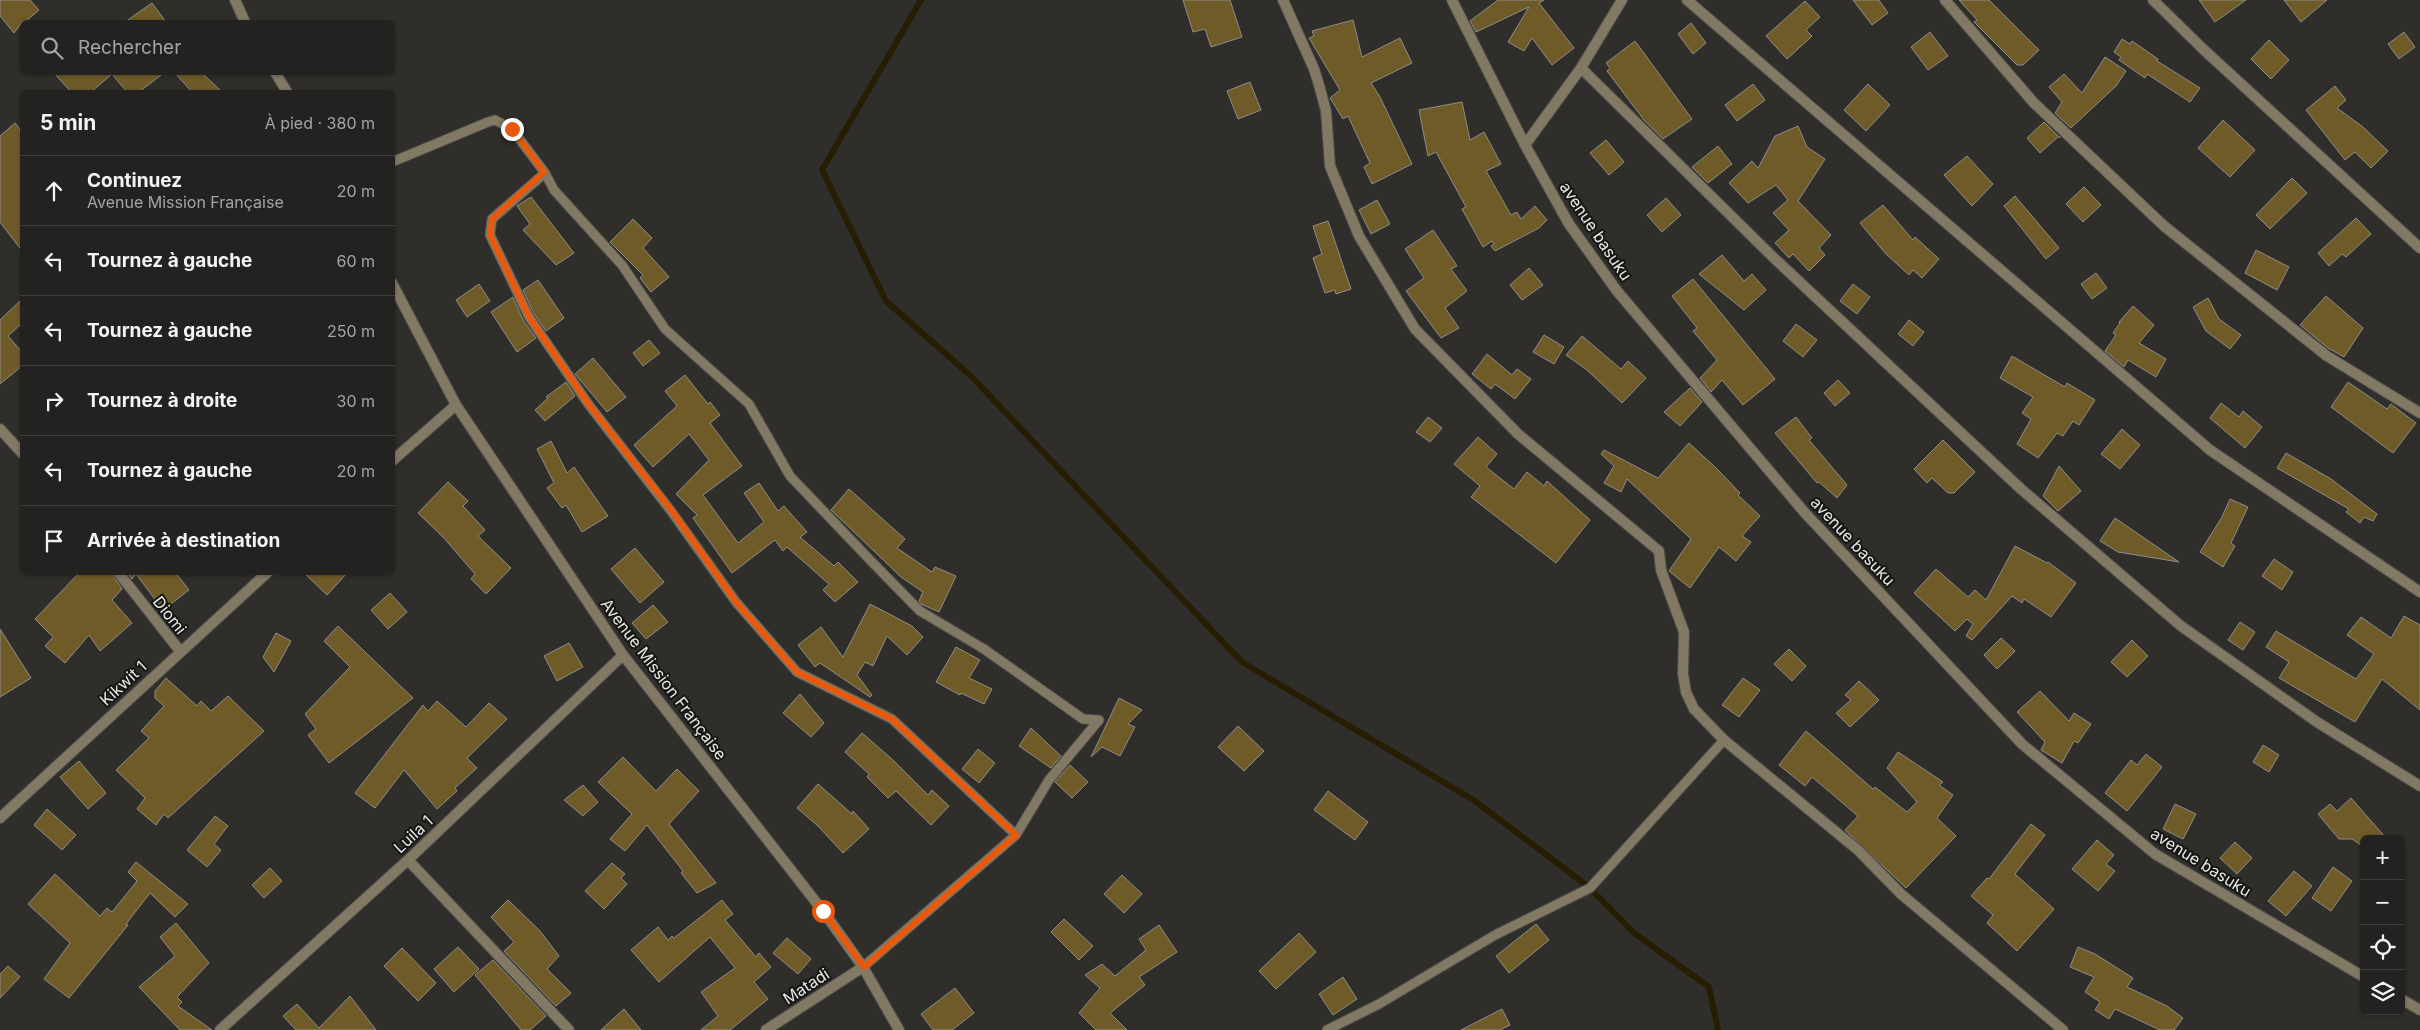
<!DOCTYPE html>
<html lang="fr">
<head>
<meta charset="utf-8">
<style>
	body { margin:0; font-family:Inter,sans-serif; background:#2b2a29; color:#f1f3f6 }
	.controls { position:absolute; right:15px; bottom:15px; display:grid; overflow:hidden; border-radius:8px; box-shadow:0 1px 4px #0004 }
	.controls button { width:45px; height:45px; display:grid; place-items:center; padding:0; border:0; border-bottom:1px solid #403f3e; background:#232220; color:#f1f3f6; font:25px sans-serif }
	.stop { position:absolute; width:15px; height:15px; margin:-11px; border:4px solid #ea580c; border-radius:50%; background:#fff }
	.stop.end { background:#ea580c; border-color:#fff; box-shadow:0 1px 5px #0008 }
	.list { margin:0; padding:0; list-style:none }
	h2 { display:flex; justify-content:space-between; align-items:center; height:65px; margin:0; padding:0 20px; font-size:21px }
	h2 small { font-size:16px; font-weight:400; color:#a3a4a5 }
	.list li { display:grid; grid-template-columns:32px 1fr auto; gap:15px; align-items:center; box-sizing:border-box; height:70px; padding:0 20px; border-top:1px solid #403f3e }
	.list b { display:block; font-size:19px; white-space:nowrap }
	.list p { margin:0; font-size:16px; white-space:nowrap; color:#a3a4a5 }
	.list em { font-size:16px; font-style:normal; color:#a3a4a5 }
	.icon { flex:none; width:28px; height:28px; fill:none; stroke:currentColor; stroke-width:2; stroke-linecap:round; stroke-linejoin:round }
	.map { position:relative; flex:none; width:2420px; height:1030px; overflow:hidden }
	.search { position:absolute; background:#232220; box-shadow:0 1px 4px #0004; left:20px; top:20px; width:375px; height:55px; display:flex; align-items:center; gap:12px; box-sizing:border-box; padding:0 18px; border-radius:8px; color:#a3a4a5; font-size:19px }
	.panel { position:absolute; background:#232220; box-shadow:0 1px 4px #0004; left:20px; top:90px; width:375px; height:485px; border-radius:8px }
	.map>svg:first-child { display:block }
</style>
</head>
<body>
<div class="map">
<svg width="2420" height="1030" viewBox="0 0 2420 1030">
	<rect width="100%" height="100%" fill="#2f2e2a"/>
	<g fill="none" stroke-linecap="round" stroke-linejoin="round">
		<path stroke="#261d03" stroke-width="6" d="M921 0 822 170 886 301 972 377 1242 662 1475 801 1590 888 1634 933 1709 987 1718 1030"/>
	</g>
	<path fill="#6e5b28" stroke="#8f8d89" d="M0 0H30L39 10 25 22H22L14 33 0 16Z
		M1183 0H1230L1242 37 1211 47 1205 29 1193 32Z
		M1498 0H1544L1539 3 1574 48 1552 65 1532 38 1524 51 1508 42 1529 7 1476 32 1470 21Z
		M1853 0H1879L1888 13 1872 25Z
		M1959 0H1989L2039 50 2023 65H2017L1974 22 1977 20Z
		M2199 0H2246L2215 22Z
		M2284 0H2327L2301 22Z
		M1805 1 1820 17 1806 30 1812 36 1787 59 1766 36Z
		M152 3 166 22H125Z
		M1353 20 1362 57 1400 38 1412 63 1371 83 1380 97 1412 164 1372 184 1364 167 1370 163 1348 116 1343 119 1330 98 1340 90 1309 38 1314 36 1312 31Z
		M1691 23 1706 43 1693 54 1678 34Z
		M1930 32 1948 56 1928 70 1911 47Z
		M2404 32 2415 47 2399 59 2388 44Z
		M2122 39 2130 44 2132 41 2158 59 2157 61 2200 88 2190 102 2147 74 2145 78 2119 60 2121 57 2114 52Z
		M2269 40 2289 60 2271 79 2251 59Z
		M1635 41 1692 119 1663 139 1644 120 1607 71 1610 68 1606 63Z
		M2105 57 2126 71 2116 86 2071 128 2055 113 2062 102 2049 87 2064 74 2082 93Z
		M53 72H165L139 92H127L112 74 91 92H71Z
		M174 72H201L222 92H192Z
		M1250 82 1261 110 1238 119 1227 91Z
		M1753 84 1765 100 1737 121 1725 105Z
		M1868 84 1890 105 1866 131 1844 110Z
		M2335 86 2346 100 2337 108 2363 127 2388 151 2371 168 2355 152 2345 160 2306 110Z
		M1462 102 1470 140 1484 132 1501 164 1486 171 1511 215 1517 212 1521 219 1535 206 1547 220 1539 228 1495 251 1491 246 1494 244 1492 241 1483 247 1462 209 1466 207 1436 152 1428 156 1419 110Z
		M2223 120 2255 150 2230 177 2198 148Z
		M2044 122 2060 138 2059 136 2040 153 2027 138Z
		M15 123 22 132V251L0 222V136Z
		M1798 126 1807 147 1825 159 1798 201 1831 235 1819 248 1825 255 1809 271 1793 254 1789 258 1775 243 1789 230 1773 213 1788 200 1776 185 1748 203 1729 183 1752 161 1758 168 1775 136Z
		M1606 140 1624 162 1609 175 1590 153Z
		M1718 146 1732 164 1708 183 1692 167Z
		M1967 156 1993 184 1972 206 1944 175Z
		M2292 178 2307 193 2270 229 2256 215Z
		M2084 187 2101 205 2083 222 2066 204Z
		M2015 196 2059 248 2046 259 2004 206Z
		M531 197 574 253 556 265 523 230 530 224 517 206Z
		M1666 198 1681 215 1662 232 1647 215Z
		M1377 200 1390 224 1371 234 1359 210Z
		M1883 205 1913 240 1915 237 1939 259 1922 278 1913 270 1909 275 1886 254 1860 223Z
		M2356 218 2371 234 2346 257 2342 254 2329 266 2318 253Z
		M633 219 652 238 643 248 669 277 651 292 640 278 643 275 610 242Z
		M1328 221 1351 289 1336 294 1335 290 1325 293 1313 258 1322 254 1313 226Z
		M1433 230 1457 266 1451 269 1467 291 1445 308 1459 328 1441 338 1406 291 1424 278 1405 249Z
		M2256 250 2289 267 2277 290 2245 273Z
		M1722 255 1744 281 1752 274 1766 290 1744 310 1699 274Z
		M1529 268 1543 285 1522 300 1510 285Z
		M2096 273 2107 288 2092 299 2081 284Z
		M1693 279 1775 379 1743 405 1722 380 1711 392 1700 378 1717 360 1693 331 1697 328 1672 296Z
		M538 280 564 318 546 331 534 314 523 290Z
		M479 284 490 301 467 317 456 300Z
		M1853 284 1870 297 1857 314 1840 301Z
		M2326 296 2363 328 2344 357 2328 348 2300 325Z
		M513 297 523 320 536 338 517 352 491 312Z
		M2208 298 2219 319 2241 335 2230 349 2206 331 2193 307Z
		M22 299V323L8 336 22 352V366L0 384V320Z
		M2133 306 2154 325 2139 343 2166 359 2156 377 2128 360 2124 367 2105 351 2116 335 2113 333 2120 323 2119 322Z
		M1909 320 1924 332 1913 346 1898 334Z
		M1796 324 1817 340 1803 357 1783 341Z
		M1544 335 1564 347 1554 364 1533 352Z
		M1582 336 1621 369 1628 361 1646 378 1622 403 1587 370 1566 355Z
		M649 340 660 353 643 366 633 353Z
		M1487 354 1512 375 1517 369 1531 379 1515 399 1495 384 1491 389 1472 374Z
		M2012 356 2065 387 2067 383 2095 400 2079 425 2073 421 2063 436 2057 433 2038 458 2017 444 2031 419 2022 413 2033 397 2000 378Z
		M593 358 626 397 607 412 575 374Z
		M685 375 708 404 710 402 720 415 710 423 742 466 703 495 738 543 764 522 744 493 759 483 778 511 784 506 807 532 800 537 834 566 838 562 858 582 835 602 823 590 829 584 787 547 783 551 775 540 732 573 693 518 697 515 676 494 709 460 689 434 653 467 634 445 677 406 665 391Z
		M1838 380 1850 393 1835 406 1824 393Z
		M566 382 575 396 545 421 535 410 548 398 546 397Z
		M2348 382 2387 409 2391 404 2416 423 2393 453 2331 407Z
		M1690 388 1702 402 1680 426 1664 412Z
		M2221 403 2239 417 2243 411 2262 427 2245 448 2210 418Z
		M1428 417 1442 428 1430 442 1416 432Z
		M1796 417 1812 438 1809 440 1847 485 1837 498 1819 482 1817 483 1775 433Z
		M2122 429 2140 445 2120 469 2101 454Z
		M1478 437 1497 454 1486 467 1514 489 1527 472 1544 486 1547 481 1590 520 1556 563 1471 497 1480 486 1454 464Z
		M1943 440 1975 472 1954 493H1948L1932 478 1927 483 1914 469Z
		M551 441 567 473 574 467 608 516 582 532 566 505 562 508 547 488 554 483 537 449Z
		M1689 443 1717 469 1740 493 1738 495 1760 516 1742 536 1751 542 1736 561 1719 547 1690 588 1669 571 1691 539 1627 479 1621 492 1604 483 1614 466 1601 454 1604 450 1658 478Z
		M2286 453 2331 479 2377 514 2373 521 2364 517 2360 523 2346 512 2349 509 2277 468Z
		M2059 466 2081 491 2058 511 2043 496Z
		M448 482 468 501 463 506 485 530 478 536 511 568 486 594 471 579 475 574 443 537 418 513Z
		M849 489 905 539 897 548 932 572 935 567 956 576 939 612 921 604 919 601 923 592 901 577 831 510Z
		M2230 499 2248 507 2231 543 2235 546 2223 567 2200 552 2222 517Z
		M2115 518 2179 562 2118 552 2100 541Z
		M2015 546 2047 563 2048 562 2076 583 2051 617 2024 599 2022 603 2012 596 1972 640 1966 636 1973 624 1967 619 1955 631 1914 593 1936 569 1968 597 1975 590 1986 600Z
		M635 548 664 582 640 603 611 569Z
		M2274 559 2293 572 2282 590 2262 576Z
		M80 572H111L122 589 112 600 132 623 100 651 89 635 65 663 45 646 53 637 35 619Z
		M127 572H175L189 590 163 610 136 574 132 579Z
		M303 572H348L327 595Z
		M390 593 407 612 388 629 371 610Z
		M870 604 912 626 923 637 907 655 887 636 873 666 865 662 857 675 872 695 870 697 820 663 815 667 798 645 821 627 843 657Z
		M653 605 668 622 646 639 632 623Z
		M2404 616 2420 625V710L2382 679 2355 722 2279 678 2289 662 2266 647 2276 631 2356 679 2374 654 2347 635 2361 617 2391 638Z
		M2240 622 2255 632 2243 650 2228 640Z
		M338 626 413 698 329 763 308 735 316 729 305 714 350 667 324 641Z
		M0 629 31 678 0 697Z
		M276 633 291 641 274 672 263 657Z
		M2001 638 2015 651 1997 669 1984 655Z
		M2132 640 2148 656 2127 677 2111 662Z
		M569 643 583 667 557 681 544 656Z
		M956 647 980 660 969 678 992 689 984 704 961 693 960 695 936 682Z
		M1789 649 1806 666 1792 681 1774 664Z
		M166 678 197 706 201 701 211 711 228 696 264 731 168 818 164 814 156 825 137 809 145 798 116 770 149 738 141 731 164 706 155 698V691Z
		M1743 678 1760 690 1739 717 1722 705Z
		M1859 681 1879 700 1850 727 1836 713 1851 700 1845 695Z
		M2040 691 2069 721 2074 713 2091 724 2078 743 2074 741 2062 763 2041 750 2045 742 2017 712Z
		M800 694 824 723 811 737 783 713Z
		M1119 698 1142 710 1128 724 1135 727 1120 756 1102 747 1091 757Z
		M437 701 466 727 489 703 507 719 467 758 477 768 455 788 457 791 437 809 404 770 375 808 355 793 423 705 428 711Z
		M1238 726 1264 751 1244 771 1218 747Z
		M1031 728 1061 756 1051 768 1019 746Z
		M1806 731 1873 789 1875 787 1907 812 1917 802 1887 768 1898 752 1943 782 1939 785 1953 795 1937 818 1956 836 1906 888 1845 830 1858 816 1812 777 1805 786 1779 765Z
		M862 733 893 760 928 795 932 790 949 806 931 825 896 791 888 798 867 777 869 774 845 752Z
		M2263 745 2279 755 2269 772 2253 762Z
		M978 749 995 763 979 783 962 769Z
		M2146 754 2162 767 2127 811 2105 793 2131 760 2137 765Z
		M623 757 656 791 677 769 699 791 669 824 716 883 697 893 681 873 683 871 647 825 625 851 610 839 632 814 598 782Z
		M79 761 106 793 88 809 60 777Z
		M1070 765 1088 782 1072 798 1055 782Z
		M818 784 852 814 853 811 869 829 843 853 818 826 797 808Z
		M583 785 598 802 583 816 564 800Z
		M1328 791 1368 822 1355 840 1314 810Z
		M2351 798 2364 813 2387 839H2364V847L2352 839H2339L2318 814 2330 804 2337 811Z
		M2175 804 2196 814 2183 839 2163 829Z
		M47 809 76 835 62 850 34 825Z
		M215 816 228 826 214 844 221 850 207 867 187 850Z
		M2031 824 2045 835 2015 874 2054 909 2017 951 1987 923 1993 915 1971 896 1987 878 1989 879Z
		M2097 840 2114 855 2106 864 2115 871 2098 891 2072 869Z
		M2235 842 2252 858 2237 874 2220 858Z
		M136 862 188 904 175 917 150 893 126 924 128 925 69 998 44 979 70 943 28 904 55 874 100 916 107 908 112 912 137 881 128 872Z
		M612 863 625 874 621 878 627 884 604 909 585 891Z
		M2333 867 2352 881 2331 911 2312 898Z
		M270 868 282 881 264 898 252 885Z
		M2294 871 2312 886 2286 916 2268 901Z
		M1122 875 1142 894 1124 913 1104 894Z
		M508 900 540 931 559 956 547 969 571 993 556 1006 504 951 514 942 491 917Z
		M722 900 733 914 725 920 756 957 759 953 771 967 754 982 768 999 730 1030H701L718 1016 701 992 735 968 710 937 659 982 631 950 658 927 668 940 672 936 674 938Z
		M1064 919 1093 946 1079 960 1051 932Z
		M176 923 209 963 177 997 182 1002 178 1006 212 1030H180L139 987 175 956 160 937Z
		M1536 924 1549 940 1509 973 1496 956Z
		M1159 925 1177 952 1139 977 1145 985 1110 1013 1127 1030H1096L1079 1013 1100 988 1085 975 1102 964 1115 976 1146 950 1139 939Z
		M1299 933 1316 952 1276 989 1259 971Z
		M787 938 811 959 798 974 773 953Z
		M458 947 479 969 454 992 434 969Z
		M2078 947 2095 954 2133 978 2127 987 2167 1006 2183 1018 2174 1030H2160L2115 1009 2109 1019 2095 1010 2100 1002 2085 992 2094 977 2070 967Z
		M402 948 436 983 418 1001 384 966Z
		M493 960 546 1016 530 1030H521L475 975Z
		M8 966 20 977 0 998V974Z
		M1343 977 1357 999 1333 1015 1319 994Z
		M955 988 974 1013 952 1030H933L921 1014Z
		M350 996 376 1030H296L283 1016 297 1004 319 1028Z
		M624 1009 641 1030H601Z
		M1502 1009 1510 1025 1500 1030H1461Z"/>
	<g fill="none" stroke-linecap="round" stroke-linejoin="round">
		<g stroke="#4d4c48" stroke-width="11">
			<path id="service" d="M392 162 488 122 495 120 512 129 545 173 554 190 622 265 665 329 749 404 790 476 871 561 920 611 984 649 1083 719 1099 720 1049 780 1016 835 863 967
				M545 173 492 219 490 235 529 317 589 405 671 511 736 602 797 672 892 719 1016 835
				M1327 1030 1379 1004 1495 935 1590 888 1724 740"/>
		</g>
		<g stroke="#4d4c48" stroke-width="12">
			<path id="minor" d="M235 0 245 22
				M1283 0 1314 69 1319 85 1326 111 1330 166 1359 236 1415 329 1518 434 1659 551 1661 570 1684 632 1683 674 1686 692 1694 709 1724 740 1858 850 1901 894 2063 1030
				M1452 0 1525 145 1569 224 1617 291 1805 513 2022 744 2155 854 2364 977
				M1687 0 2210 450 2420 592
				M1945 0 2034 103 2164 226 2327 356 2420 413
				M2153 0 2203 49 2420 248
				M1581 68 1775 259 2021 489 2181 626 2317 722 2420 786
				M275 72 287 92
				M1525 145 1581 68 1622 0
				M392 283 456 405 623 655 823 911 863 967 899 1030
				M0 429 22 453
				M392 461 456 405
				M118 572 180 651
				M0 818 268 572
				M408 860 569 1030
				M2401 999 2420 1010
				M220 1030 408 860 623 655
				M766 1030 863 967"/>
		</g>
		<use href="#service" stroke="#817963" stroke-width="9"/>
		<use href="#minor" stroke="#817963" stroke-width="10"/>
	</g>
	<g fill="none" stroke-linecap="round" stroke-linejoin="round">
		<path stroke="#ea580c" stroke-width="6" d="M512 129 544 172 492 219 490 235 529 317 589 405 672 511 736 602 797 672 892 719 1016 835 864 967 823 911"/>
	</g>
	<g text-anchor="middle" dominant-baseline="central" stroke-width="4" stroke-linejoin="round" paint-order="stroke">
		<g font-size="16" fill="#e9e8e6" stroke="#161614">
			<text transform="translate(1596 231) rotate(56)">avenue basuku</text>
			<text transform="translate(1853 541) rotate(47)">avenue basuku</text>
			<text transform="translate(170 615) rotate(52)">Diomi</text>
			<text transform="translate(664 679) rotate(53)">Avenue Mission Française</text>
			<text transform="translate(123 683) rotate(-43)">Kikwit 1</text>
			<text transform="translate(413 834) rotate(-43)">Luila 1</text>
			<text transform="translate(2201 862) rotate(32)">avenue basuku</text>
			<text transform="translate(806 986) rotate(-33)">Matadi</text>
		</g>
	</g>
</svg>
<div class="controls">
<button>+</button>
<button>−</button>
<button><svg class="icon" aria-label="locate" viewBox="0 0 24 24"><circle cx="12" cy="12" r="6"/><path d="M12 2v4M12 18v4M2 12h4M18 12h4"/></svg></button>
<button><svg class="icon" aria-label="layers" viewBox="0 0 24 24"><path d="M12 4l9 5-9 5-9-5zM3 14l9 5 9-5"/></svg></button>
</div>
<div class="stop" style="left:823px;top:911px"></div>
<div class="stop end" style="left:512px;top:129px"></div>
<div class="search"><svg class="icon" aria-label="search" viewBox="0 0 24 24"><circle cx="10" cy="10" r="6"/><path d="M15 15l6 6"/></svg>Rechercher</div>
<section class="panel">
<h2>5 min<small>À pied · 380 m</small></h2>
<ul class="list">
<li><svg class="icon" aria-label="ahead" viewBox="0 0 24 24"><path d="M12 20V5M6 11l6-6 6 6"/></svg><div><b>Continuez</b><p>Avenue Mission Française</p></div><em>20 m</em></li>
<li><svg class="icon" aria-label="left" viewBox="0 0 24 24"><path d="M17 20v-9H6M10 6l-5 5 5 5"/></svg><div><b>Tournez à gauche</b></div><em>60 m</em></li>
<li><svg class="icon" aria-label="left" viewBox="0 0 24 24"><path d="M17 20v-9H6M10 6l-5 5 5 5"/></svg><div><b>Tournez à gauche</b></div><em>250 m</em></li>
<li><svg class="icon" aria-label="right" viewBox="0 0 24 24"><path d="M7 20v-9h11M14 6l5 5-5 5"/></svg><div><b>Tournez à droite</b></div><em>30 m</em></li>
<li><svg class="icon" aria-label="left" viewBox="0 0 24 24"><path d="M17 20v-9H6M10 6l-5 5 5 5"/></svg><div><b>Tournez à gauche</b></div><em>20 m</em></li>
<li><svg class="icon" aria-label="arrive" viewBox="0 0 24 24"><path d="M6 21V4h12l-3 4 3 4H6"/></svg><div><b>Arrivée à destination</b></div></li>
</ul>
</section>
</div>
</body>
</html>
